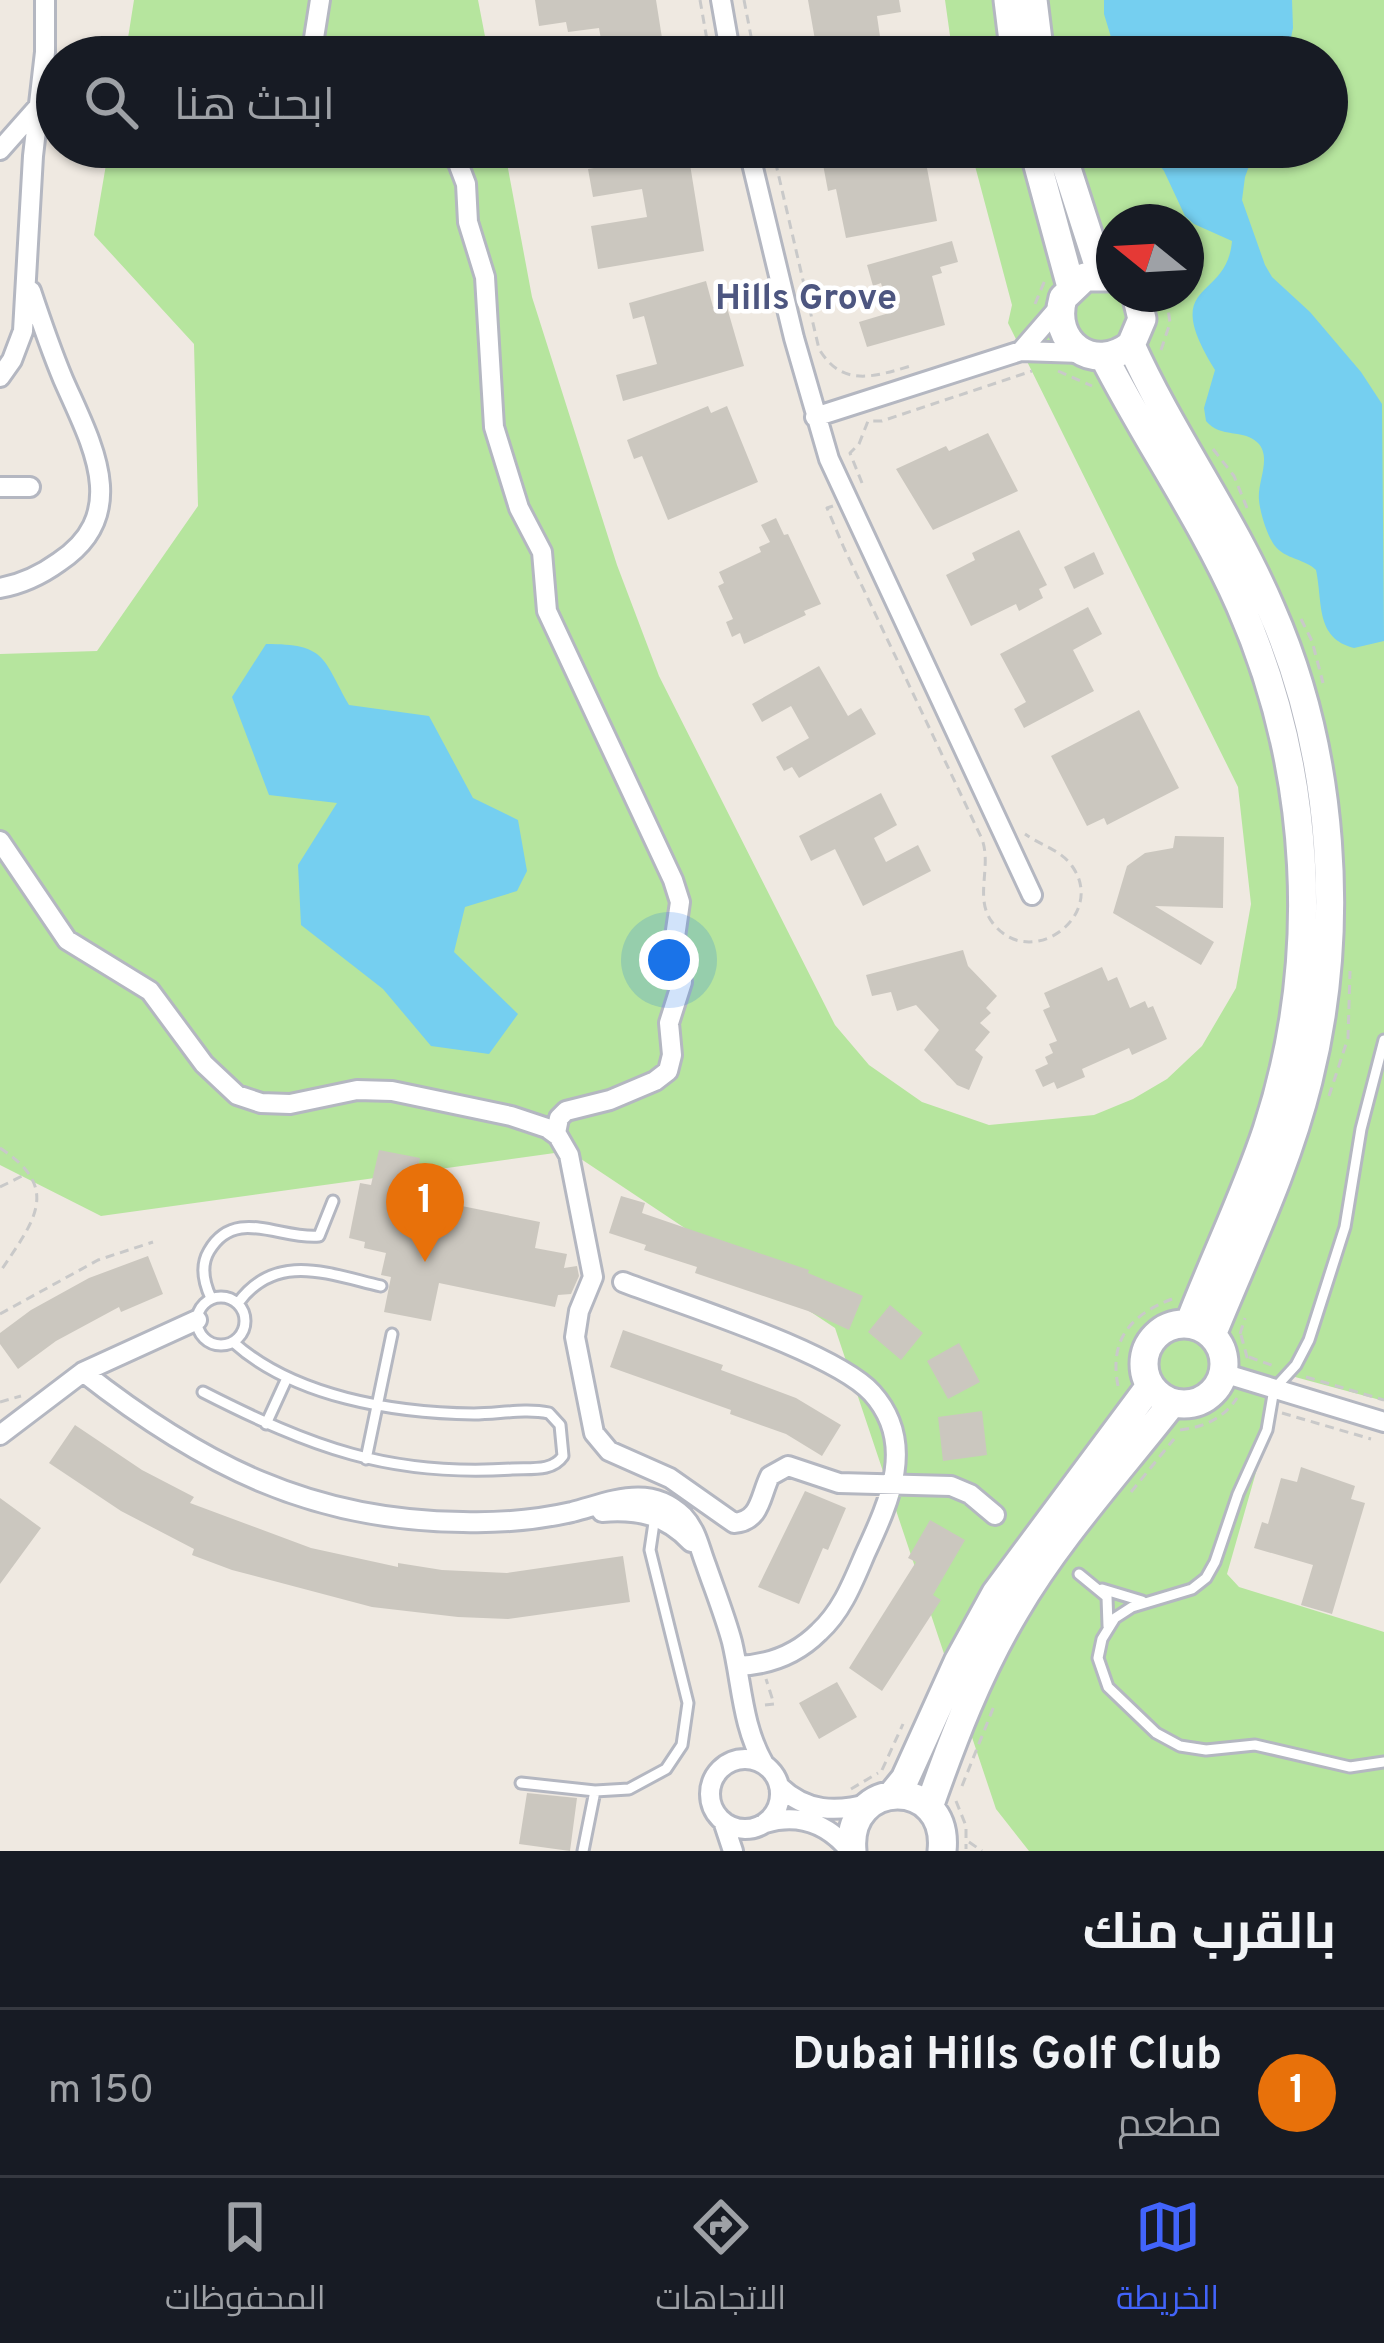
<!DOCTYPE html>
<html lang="ar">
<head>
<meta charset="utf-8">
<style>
	body { margin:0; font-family:Overpass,Cairo,sans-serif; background:#20242c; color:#f1f3f6; direction:rtl }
	.compass { position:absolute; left:1096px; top:204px; width:108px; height:108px; border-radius:50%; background:#171b24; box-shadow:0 3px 9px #0004; rotate:288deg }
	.you { position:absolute; left:669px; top:960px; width:42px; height:42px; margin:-30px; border:9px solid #fff; border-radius:50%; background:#1a73e8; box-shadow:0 0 0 18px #1a73e833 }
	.badge { display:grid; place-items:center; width:78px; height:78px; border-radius:50%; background:#4264fb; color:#fff; font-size:39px; font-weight:700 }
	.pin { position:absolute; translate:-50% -99px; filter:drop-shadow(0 3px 6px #0008) }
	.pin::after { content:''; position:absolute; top:63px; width:42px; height:36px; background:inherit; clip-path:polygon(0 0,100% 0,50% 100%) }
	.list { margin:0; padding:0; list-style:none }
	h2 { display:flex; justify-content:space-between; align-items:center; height:156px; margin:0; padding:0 48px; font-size:51px }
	h2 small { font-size:39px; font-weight:400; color:#9ea1a6 }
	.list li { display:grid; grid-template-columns:78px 1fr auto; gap:36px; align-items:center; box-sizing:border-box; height:168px; padding:0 48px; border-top:3px solid #363941 }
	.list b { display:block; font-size:45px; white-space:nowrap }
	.list p { margin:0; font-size:39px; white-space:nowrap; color:#9ea1a6 }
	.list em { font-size:39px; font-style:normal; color:#9ea1a6 }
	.icon { flex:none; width:66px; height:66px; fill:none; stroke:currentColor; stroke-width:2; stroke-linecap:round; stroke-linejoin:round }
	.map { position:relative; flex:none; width:1384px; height:1851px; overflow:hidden; direction:ltr }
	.search { position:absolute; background:#171b24; box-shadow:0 3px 9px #0004; left:36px; right:36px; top:36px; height:132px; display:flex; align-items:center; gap:30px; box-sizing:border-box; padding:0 42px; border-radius:66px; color:#9ea1a6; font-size:45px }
	.sheet { height:324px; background:#171b24 }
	nav { display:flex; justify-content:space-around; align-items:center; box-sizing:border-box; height:168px; border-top:3px solid #363941; background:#171b24; font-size:33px; color:#9ea1a6 }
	nav a { display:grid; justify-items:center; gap:6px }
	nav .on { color:#4264fb }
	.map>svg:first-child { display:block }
</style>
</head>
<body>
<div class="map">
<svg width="1384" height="1851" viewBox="0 0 1384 1851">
	<rect width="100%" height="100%" fill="#efe9e1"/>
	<path fill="#b6e59e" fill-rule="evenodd" d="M134 0H478L489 57H125Z
		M945 0H1384V1401L1284 1374 1227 1574 1239 1587 1384 1632V1851H1029L996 1809 835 1328 569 1151 101 1216 0 1165V654L97 651 198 506 194 344 94 235 109 147H504L532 297 617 565 659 676 835 1025 869 1065 922 1102 989 1125 1094 1115 1133 1099 1167 1079 1202 1046 1236 988 1251 904 1238 787 1008 323 1012 305 970 147H1327V57H953ZM1114 222H1186V294H1114Z"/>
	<path fill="#75cff0" d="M1104 0H1292L1293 28 1287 57H1117L1104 14Z
		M1146 147H1256L1245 177 1242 200 1265 265 1272 277 1310 312 1361 372 1382 404 1384 641 1354 648C1315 638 1323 603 1316 570 1305 559 1285 559 1275 546 1267 536 1260 512 1259 500 1257 482 1272 458 1258 443 1243 428 1221 439 1206 421L1204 408 1215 370C1158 278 1227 303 1232 241L1194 224 1185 216 1164 171Z
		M266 644C326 644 322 657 349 705L429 716 473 798 518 820 527 871 517 891 465 907 454 952 518 1014 489 1054 431 1046 383 989 301 925 298 865 337 803 269 795 232 697Z"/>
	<path fill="#cbc7bf" d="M535 0H656L662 38 668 37 672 57H604L599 28 568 32 566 22 539 26Z
		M808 0H899L901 12 877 16 883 57H818Z
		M885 147H923L937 221 846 238 836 189 828 191 822 159Z
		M688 152 704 251 598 269 591 226 647 217 642 189 593 197 588 169Z
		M952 241 958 262 940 267 942 273 932 276 945 325 867 347 859 322 889 313 881 283 873 286 867 265Z
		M706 281 713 307 726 304 744 366 623 401 616 375 657 364 644 316 633 319 629 303Z
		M708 406 711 413 727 406 758 482 668 520 642 456 634 459 627 440Z
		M988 433 1018 491 933 530 896 469 946 446 949 451Z
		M776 518 784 535 788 534 821 604 804 611 806 615 744 644 740 633 732 637 726 622 733 619 718 586 724 583 719 572 761 552 759 547 770 542 761 525Z
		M1019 530 1047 585 1039 589 1043 598 1019 611 1016 604 971 626 946 575 975 560 972 553Z
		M1094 552 1104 574 1074 589 1064 567Z
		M1088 607 1102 634 1073 650 1094 691 1024 728 1014 709 1026 702 1000 654Z
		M819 666 848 716 861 708 876 734 799 778 792 767 784 771 776 757 809 738 791 706 762 722 752 704Z
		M1139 710 1179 788 1107 825 1104 818 1087 826 1051 756Z
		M881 793 897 825 874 838 886 862 918 845 931 871 863 906 835 849 811 861 799 836Z
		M1175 836 1224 837 1223 908 1155 906 1214 942 1201 965 1113 913 1127 866 1145 853 1173 848Z
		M963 950 968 966 997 996 986 1008 991 1013 980 1023 990 1032 975 1050 983 1057 969 1090 957 1085 924 1050 939 1030 916 1005 897 1011 891 992 872 996 866 975Z
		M1102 967 1108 981 1117 977 1130 1008 1145 1001 1148 1008 1153 1006 1167 1039 1132 1055 1129 1048 1082 1069 1085 1077 1057 1089 1054 1082 1043 1087 1035 1070 1048 1064 1045 1057 1053 1053 1049 1044 1057 1041 1043 1010 1050 1007 1044 993Z
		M379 1150 420 1158 410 1205 445 1212 447 1203 540 1222 535 1248 567 1254 564 1268 577 1266 579 1276 571 1294 558 1295 555 1307 439 1283 431 1321 384 1312 391 1277 381 1275 386 1253 364 1248 365 1242 349 1238 360 1183 371 1185Z
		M621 1196 645 1203 642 1213 809 1270 808 1273 863 1296 849 1330 808 1311 695 1273 697 1267 644 1250 646 1245 609 1233Z
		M148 1256 163 1294 121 1312 119 1307 56 1341 18 1369 0 1344V1333L31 1310 89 1278Z
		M890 1305 923 1333 901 1360 868 1332Z
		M623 1330 723 1365 721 1370 796 1398 841 1425 822 1456 786 1434 730 1414 731 1410 610 1367Z
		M959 1343 980 1382 948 1399 927 1361Z
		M982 1411 987 1455 943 1461 938 1417Z
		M75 1425 142 1470 194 1497 190 1503 311 1548 398 1567V1563L442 1570 507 1573 623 1556 630 1602 508 1619 458 1617 372 1607 232 1570 192 1555 194 1549 121 1511 49 1463Z
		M1301 1467 1355 1486 1351 1499 1365 1503 1332 1614 1301 1605 1313 1565 1254 1548 1262 1522 1268 1524 1281 1478 1297 1482Z
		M805 1491 846 1508 828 1550 823 1548 799 1604 758 1587Z
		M0 1498 41 1528 0 1584Z
		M930 1520 965 1540 933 1595 941 1600 882 1691 849 1668 916 1562 908 1558Z
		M837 1682 857 1717 819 1739 799 1703Z
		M527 1793 577 1798 570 1851 519 1844Z"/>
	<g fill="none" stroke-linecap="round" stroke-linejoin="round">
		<g stroke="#b4b7c1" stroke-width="15">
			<path id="lane" d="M1384 1040 1361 1129 1345 1227 1309 1340 1296 1365 1274 1389 1267 1430 1238 1494 1215 1562 1206 1578 1192 1589 1132 1607 1115 1618 1102 1639 1098 1658 1108 1687 1156 1733 1180 1746 1206 1750 1255 1745 1350 1767 1384 1762
				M197 1321a24 24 0 1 1 48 0a24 24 0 1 1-48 0Z
				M211 1298C204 1283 200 1266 209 1251 235 1206 281 1240 319 1236L333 1201
				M238 1303C276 1251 329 1274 381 1286
				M203 1392C311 1447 389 1477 512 1469 531 1468 552 1472 563 1456L560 1425 549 1413C525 1408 498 1414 474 1414 394 1413 294 1397 233 1342
				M266 1424 287 1378
				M366 1459 392 1334
				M1079 1574 1107 1597 1108 1626
				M1102 1589 1142 1601
				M521 1783 595 1791 629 1789 666 1769 682 1745 688 1703 650 1550 655 1516
				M583 1851 595 1791"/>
		</g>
		<g stroke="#b4b7c1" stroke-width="24">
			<path id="street" d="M721 0 731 57
				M311 57 320 0
				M445 147 458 163 466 184 468 222 485 277 494 427 519 508 542 552 547 611 673 880 680 902 675 937 682 982 669 1023 672 1055 668 1071 655 1081 610 1100 566 1111 559 1118 556 1133
				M748 147 794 338 829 459 1032 895
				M0 150 39 106
				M1021 351 1060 306
				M0 377 12 360 23 331 33 156 45 52V0
				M815 417 1021 351 1081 353
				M0 487H30
				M0 588C22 584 41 575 59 562 133 513 90 441 63 379 51 350 41 321 31 291
				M0 841 67 940 150 991 204 1064 237 1095 261 1103 290 1104 357 1090 392 1091 511 1116 547 1128 558 1136 569 1155 593 1277 579 1311 575 1337 594 1433 609 1451 670 1478 734 1523C761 1521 760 1496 770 1476L788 1466 839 1483 951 1486 970 1494 995 1515
				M623 1282C680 1304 835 1352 872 1393 917 1443 889 1502 865 1554 853 1582 842 1611 819 1632 796 1655 769 1665 737 1666
				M83 1372C200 1464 311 1521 463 1522 499 1523 537 1520 572 1512 611 1502 649 1483 683 1516 697 1531 699 1547 706 1565 715 1591 725 1616 732 1642 742 1684 742 1726 764 1764
				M1223 1373 1384 1422
				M0 1435 83 1372 197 1320
				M602 1512C638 1509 666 1515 691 1542
				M710 1794a35 35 0 1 1 70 0a35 35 0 1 1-70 0Z
				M779 1786C806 1812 836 1813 871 1803
				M723 1821 733 1851
				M765 1823C799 1813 828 1824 850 1851"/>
		</g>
		<g stroke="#b4b7c1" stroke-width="33">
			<path id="secondary" d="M1008 0 1015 57
				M1033 0 1040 57
				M1033 147 1071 287
				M1060 147 1101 274
				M1114 277H1085L1063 298C1050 343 1094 374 1131 345L1142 319 1136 294
				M1131 345C1172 436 1232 517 1271 609 1334 752 1346 929 1308 1081 1286 1170 1246 1251 1212 1335
				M1104 357C1147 441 1202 519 1240 605 1312 769 1323 959 1267 1130 1245 1196 1214 1259 1189 1324
				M1144 1364a40 40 0 1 1 80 0a40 40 0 1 1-80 0Z
				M892 1795 905 1779 958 1662 996 1593 1150 1386
				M929 1807C953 1739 978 1673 1015 1611 1059 1536 1119 1471 1172 1403
				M852 1851C845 1777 950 1776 942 1851"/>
		</g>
		<path stroke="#c9c9c9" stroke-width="3" stroke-dasharray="9 6" stroke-linecap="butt" d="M700 0 710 57
			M744 0 755 57
			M772 147 819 349C843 389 876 376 914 365
			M1035 304 1045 280
			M1161 350 1170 323 1166 294
			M1058 371 1092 386
			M1213 449 1234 476 1247 508
			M862 483 850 453 859 444 868 421H882L1032 371
			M833 506 827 508 844 548 982 839C992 867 974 898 992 922 1029 973 1108 916 1072 866 1061 850 1040 845 1025 834
			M1301 619 1312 641 1323 683
			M1329 1096 1348 1038 1350 971
			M0 1148C63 1189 33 1222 0 1272
			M0 1187 28 1173
			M0 1314 98 1260 153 1242
			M1240 1334 1245 1318
			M1241 1335 1248 1361
			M1249 1357 1274 1366
			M1306 1377 1384 1400
			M1118 1386C1109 1340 1130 1315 1172 1299
			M0 1402 21 1396
			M1282 1413 1371 1439
			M1180 1430C1204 1427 1223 1419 1237 1398
			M1131 1492 1174 1439
			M765 1705 774 1704 766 1679
			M882 1770 903 1724
			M962 1786 994 1706
			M851 1789 878 1773
			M956 1801 966 1826V1849
			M969 1842 982 1851"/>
		<use href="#lane" stroke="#fff" stroke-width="9"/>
		<use href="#street" stroke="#fff" stroke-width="18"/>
		<use href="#secondary" stroke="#fff" stroke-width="27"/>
	</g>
	<g text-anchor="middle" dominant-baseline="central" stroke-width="9" stroke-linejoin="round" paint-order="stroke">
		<g font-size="36" font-weight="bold" fill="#4d5680" stroke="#fff">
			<text x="806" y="300">Hills Grove</text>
		</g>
	</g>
</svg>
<svg class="compass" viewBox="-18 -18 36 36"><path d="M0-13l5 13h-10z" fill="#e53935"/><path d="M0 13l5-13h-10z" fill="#9ea1a6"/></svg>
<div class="you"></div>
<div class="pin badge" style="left:425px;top:1262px;background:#e8710a">1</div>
<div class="search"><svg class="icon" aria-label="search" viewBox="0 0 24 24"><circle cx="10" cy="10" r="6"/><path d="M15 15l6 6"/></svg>ابحث هنا</div>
</div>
<section class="sheet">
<h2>بالقرب منك<small></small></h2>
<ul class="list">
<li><span class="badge" style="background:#e8710a">1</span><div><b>Dubai Hills Golf Club</b><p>مطعم</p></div><em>150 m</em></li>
</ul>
</section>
<nav>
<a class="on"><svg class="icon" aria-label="map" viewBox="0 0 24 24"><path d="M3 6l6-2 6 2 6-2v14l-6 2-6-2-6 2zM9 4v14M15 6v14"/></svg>الخريطة</a>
<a><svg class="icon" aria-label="directions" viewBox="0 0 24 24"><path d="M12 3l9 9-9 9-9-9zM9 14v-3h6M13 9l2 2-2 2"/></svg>الاتجاهات</a>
<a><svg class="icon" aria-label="saved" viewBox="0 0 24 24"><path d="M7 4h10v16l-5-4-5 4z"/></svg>المحفوظات</a>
</nav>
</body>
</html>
